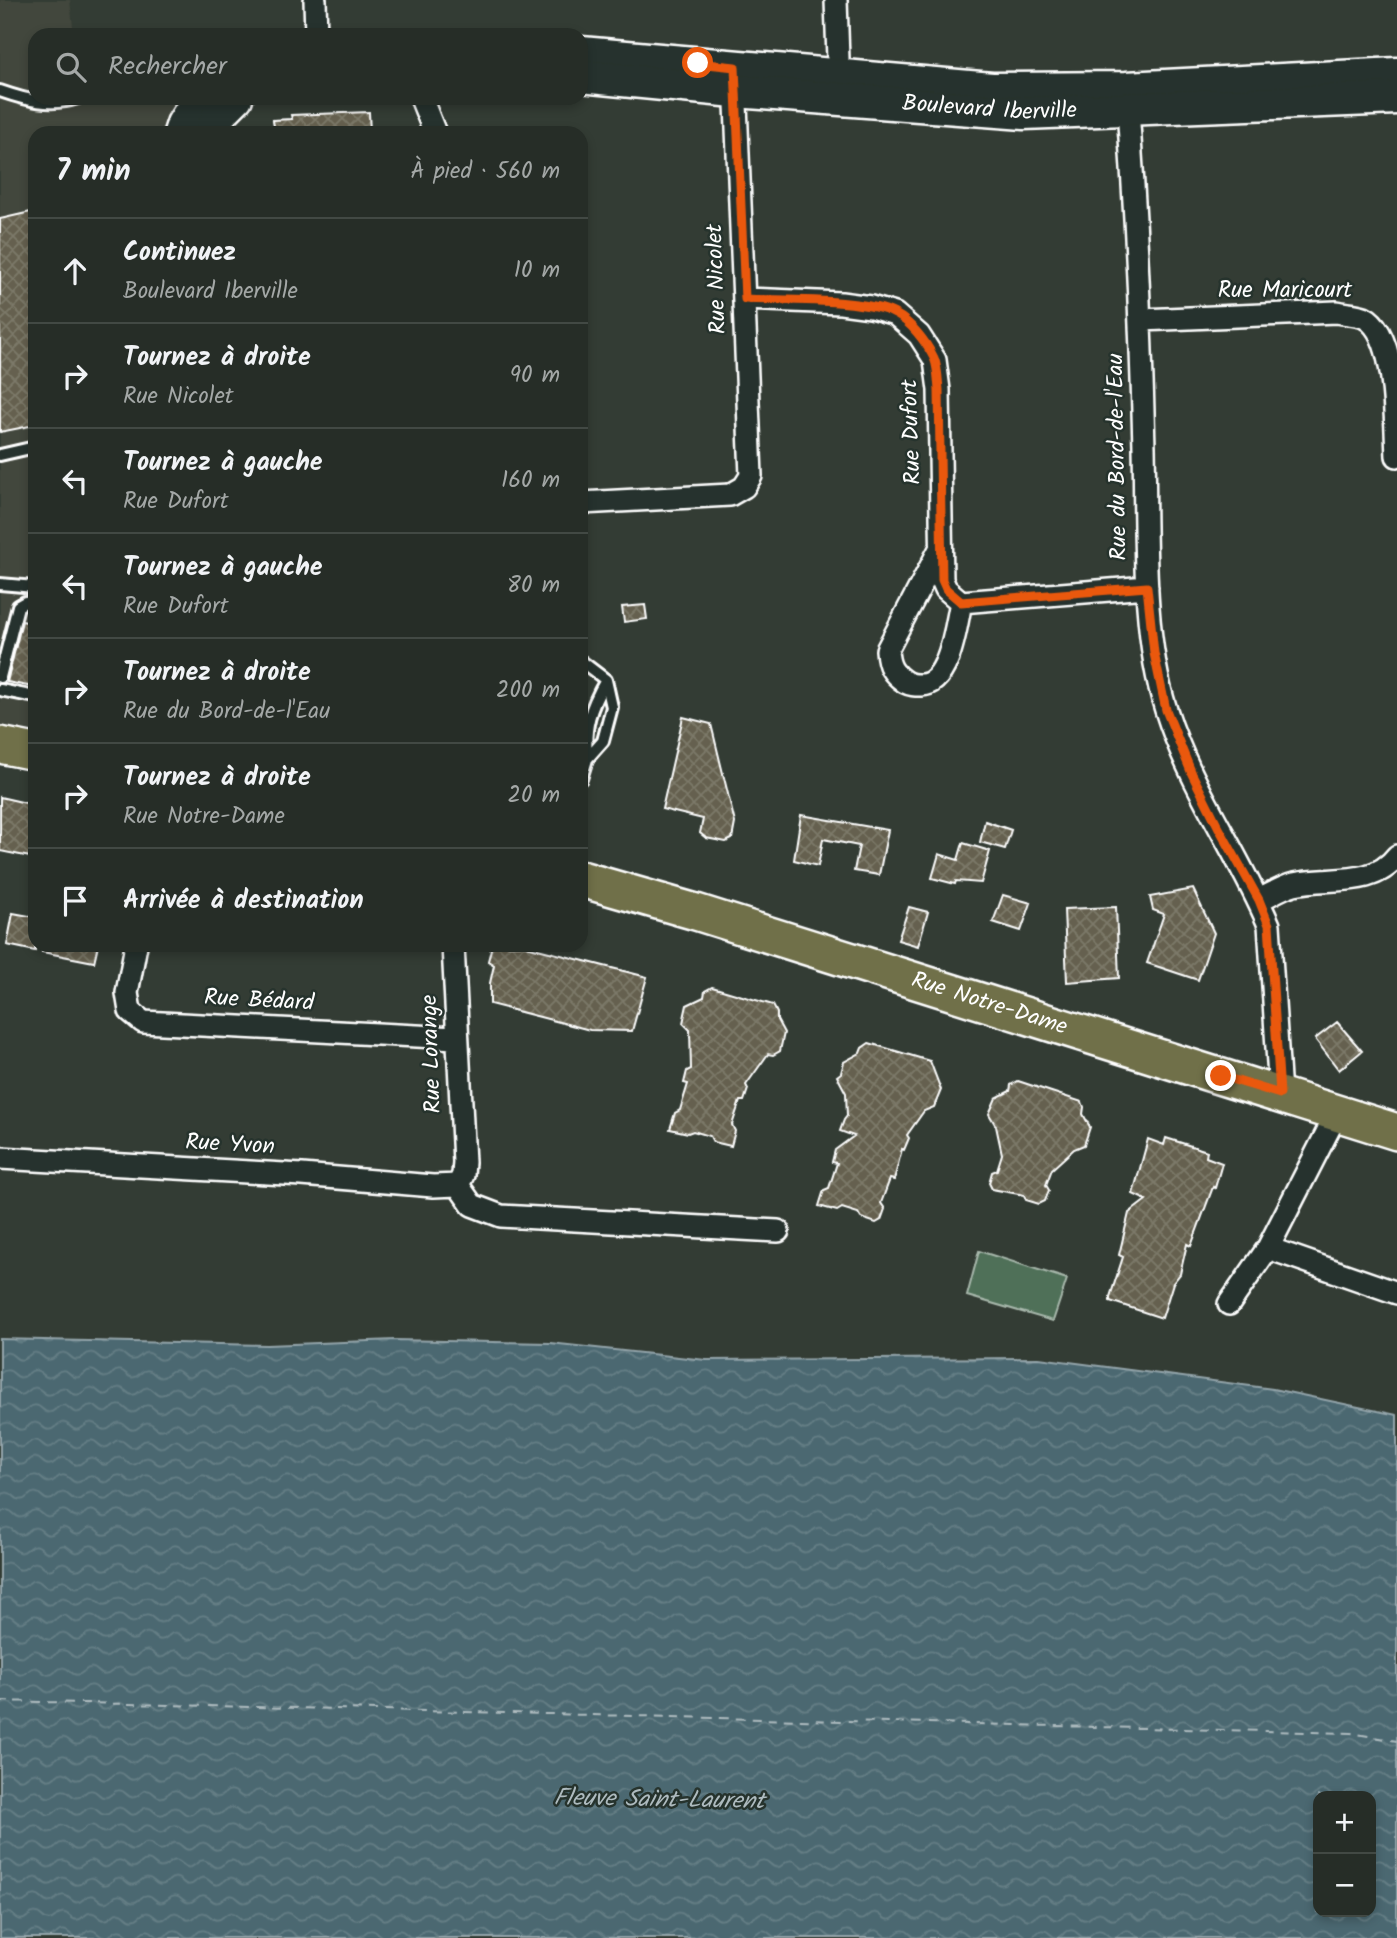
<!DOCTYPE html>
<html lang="fr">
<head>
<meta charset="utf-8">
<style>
	body { margin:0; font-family:Kalam,sans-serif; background:#2e352f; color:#f1f3f6 }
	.controls { position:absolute; right:21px; bottom:21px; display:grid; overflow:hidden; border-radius:14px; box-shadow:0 4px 10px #0003 }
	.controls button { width:63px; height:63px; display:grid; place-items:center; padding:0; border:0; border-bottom:2px solid #424944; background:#262d27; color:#f1f3f6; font:35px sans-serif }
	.stop { position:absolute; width:21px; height:21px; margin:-16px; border:5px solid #ea580c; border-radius:50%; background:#fff }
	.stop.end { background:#ea580c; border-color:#fff; box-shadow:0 2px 7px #0008 }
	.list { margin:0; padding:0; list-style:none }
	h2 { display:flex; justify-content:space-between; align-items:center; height:91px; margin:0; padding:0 28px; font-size:30px }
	h2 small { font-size:23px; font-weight:400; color:#a4a8a7 }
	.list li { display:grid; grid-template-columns:46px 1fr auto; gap:21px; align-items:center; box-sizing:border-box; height:105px; padding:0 28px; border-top:2px solid #424944 }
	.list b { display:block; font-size:26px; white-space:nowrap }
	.list p { margin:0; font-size:23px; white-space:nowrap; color:#a4a8a7 }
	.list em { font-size:23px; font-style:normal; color:#a4a8a7 }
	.icon { flex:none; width:38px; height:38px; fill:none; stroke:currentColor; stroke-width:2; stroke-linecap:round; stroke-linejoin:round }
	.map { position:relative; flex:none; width:1397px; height:1938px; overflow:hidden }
	.search { position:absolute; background:#262d27; box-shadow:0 4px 10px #0003; left:28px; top:28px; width:560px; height:77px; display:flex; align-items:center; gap:18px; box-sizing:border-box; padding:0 24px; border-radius:21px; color:#a4a8a7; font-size:26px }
	.panel { position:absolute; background:#262d27; box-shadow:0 4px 10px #0003; left:28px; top:126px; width:560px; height:826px; border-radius:21px }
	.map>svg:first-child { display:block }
</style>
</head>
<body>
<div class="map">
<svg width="1397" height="1938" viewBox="0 0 1397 1938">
	<defs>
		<pattern id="water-waves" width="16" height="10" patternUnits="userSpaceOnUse" patternTransform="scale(1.75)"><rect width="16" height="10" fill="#4b6871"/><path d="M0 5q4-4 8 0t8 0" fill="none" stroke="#667f86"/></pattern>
		<pattern id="building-cross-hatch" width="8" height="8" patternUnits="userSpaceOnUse" patternTransform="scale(1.75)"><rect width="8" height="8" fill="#65614f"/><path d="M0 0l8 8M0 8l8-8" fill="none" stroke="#7c7969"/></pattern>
	</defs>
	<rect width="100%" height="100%" fill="#333c34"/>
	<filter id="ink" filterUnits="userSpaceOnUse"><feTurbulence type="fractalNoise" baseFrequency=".0143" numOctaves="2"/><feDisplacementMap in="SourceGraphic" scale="14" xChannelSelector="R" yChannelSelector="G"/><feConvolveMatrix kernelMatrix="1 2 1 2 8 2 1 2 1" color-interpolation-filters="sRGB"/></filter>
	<g filter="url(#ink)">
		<path fill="#42473c" d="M0 0H70L74 35H35V98H199L180 133H35V752L0 745Z"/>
		<path fill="#507059" stroke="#a8b8ac" stroke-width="2" d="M979 1251 1067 1279 1053 1321 967 1296Z"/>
		<path fill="url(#water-waves)" stroke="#93a4aa" stroke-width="2" fill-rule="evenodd" d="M0 1339 267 1345 395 1340 550 1343 706 1360 1039 1358 1273 1389 1397 1415V1938H0ZM1318 1796H1371V1912H1318Z"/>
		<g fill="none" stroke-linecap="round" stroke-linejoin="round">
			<path stroke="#aebbbf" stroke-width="2" stroke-dasharray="9 7" stroke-linecap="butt" d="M0 1701 1351 1733 1397 1741"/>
		</g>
		<path fill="url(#building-cross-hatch)" stroke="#fff" stroke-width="2" d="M369 112 370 133H275L273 120 292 119 291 115Z
			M35 211V425L0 432V219Z
			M645 605 647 619 624 622 622 607Z
			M22 621 35 624 33 687 7 682Z
			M683 717 711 724 735 823 732 839 726 842 706 838 700 833 703 819 662 809Z
			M0 797 35 805V858L0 851Z
			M801 815 888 830 879 875 854 871 859 846 823 839 818 866 794 860Z
			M985 821 1011 830 1005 849 980 842Z
			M963 843 990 851 981 883 956 881 955 884 932 878 939 854 958 860Z
			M1193 889 1214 933 1198 980 1147 963 1164 914 1153 910 1150 897Z
			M1003 895 1031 903 1021 931 993 922Z
			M909 907 928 912 918 946 898 940Z
			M1116 907 1119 978 1067 982 1064 909Z
			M13 913 35 917V951L7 945Z
			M43 945H98L94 962 42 952Z
			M492 945H522L647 977 632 1031 590 1030 490 1004V983L494 965 488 961Z
			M712 987 773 1005 777 1013V1020L784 1033 780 1051 773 1055 768 1054 746 1085 748 1089 744 1101H740L732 1125 735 1131 731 1146 713 1142 710 1136 693 1131 688 1133 670 1129 675 1113 680 1110 688 1084 684 1083 687 1071 691 1069 690 1030 683 1023 687 1005 704 997 705 991Z
			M1337 1022 1362 1051 1339 1070 1315 1039Z
			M869 1043 930 1061 941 1090 934 1107 924 1111 907 1135 909 1138 904 1150 902 1149 894 1180 890 1179 881 1203 885 1209 881 1220 876 1223 861 1218 858 1213 842 1208 837 1211 819 1206 824 1190 829 1188 837 1163 832 1162 835 1150 854 1136 840 1131 844 1120 847 1116 846 1093 837 1076 841 1073 844 1062 860 1053 862 1048Z
			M1018 1081 1082 1102 1084 1107 1083 1114 1090 1127 1084 1145 1074 1149 1052 1169 1046 1185 1049 1190 1045 1201 1039 1204 1026 1200 1024 1195 992 1189 989 1183 992 1172 997 1170 1002 1154 996 1126 989 1114 996 1098 1010 1091 1011 1085Z
			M1166 1138 1207 1151 1206 1157 1222 1163 1215 1188 1213 1187 1191 1246 1187 1244 1180 1274 1173 1283 1162 1318 1110 1301V1297L1123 1257 1119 1255 1129 1213 1146 1200 1133 1194 1148 1139 1164 1145Z"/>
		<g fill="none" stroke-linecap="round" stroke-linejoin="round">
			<g stroke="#fff" stroke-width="16">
				<path id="lane" d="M0 91C26 100 51 107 78 98
					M0 455 35 447
					M0 584 35 587
					M581 661 606 680 612 707 603 741 587 759 581 779
					M0 677 18 606 25 602 35 604
					M0 690 35 697
					M587 759C584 726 590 708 606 680"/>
			</g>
			<g stroke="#fff" stroke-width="26">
				<path id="street" d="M315 0 316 35
					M836 0 839 89
					M1127 97C1136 214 1141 330 1144 447 1146 530 1141 631 1166 710 1190 787 1238 852 1269 925L1280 1094
					M421 98 435 133
					M745 299 841 303 871 307 895 314 919 335 935 360 939 390 942 580 946 589 961 602 1147 587
					M1141 320 1337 312C1345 314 1356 314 1364 317 1397 333 1395 421 1397 456
					M581 503 730 495 744 487 751 476 735 79
					M940 549 887 650C888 666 892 673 905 682 911 685 914 685 921 685 950 684 956 625 961 602
					M1259 900C1270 895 1282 887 1294 884 1329 876 1373 888 1397 856
					M136 945 127 993 130 1011 143 1022 456 1038
					M0 1158 302 1175 433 1186 458 1185 463 1175 464 1162 453 945
					M458 1185 472 1205 501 1216 778 1231
					M1268 1248 1397 1293
					M1229 1304 1268 1248 1337 1113"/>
			</g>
			<g stroke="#fff" stroke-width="37">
				<g id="secondary">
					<path d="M581 53 992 89 1126 88 1397 74"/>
					<path id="s1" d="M581 76 735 91 1024 113 1397 98"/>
					<path d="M180 133 183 124 199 98"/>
					<path d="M211 133 218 116 236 98"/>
				</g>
			</g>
			<g stroke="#fff" stroke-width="40">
				<g id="primary">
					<path d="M0 745 35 752"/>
					<path id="s2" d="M581 879 696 912 1397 1132"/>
				</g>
			</g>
			<use href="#lane" stroke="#26332d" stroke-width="10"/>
			<use href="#street" stroke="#26332d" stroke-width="21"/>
			<use href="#secondary" stroke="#26332d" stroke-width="32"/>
			<use href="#primary" stroke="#70704a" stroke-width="35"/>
		</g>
	</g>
	<g fill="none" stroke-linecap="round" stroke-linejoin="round" filter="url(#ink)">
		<path stroke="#ea580c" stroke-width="9" d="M698 63 735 67 745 299C780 301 866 298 895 314 911 322 926 342 934 358 938 367 938 380 939 390L942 580 946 589 961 602 1147 587 1154 653 1166 710 1192 774 1219 828 1259 900 1269 925 1280 1094 1221 1076"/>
	</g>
	<g text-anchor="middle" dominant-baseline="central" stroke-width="5" stroke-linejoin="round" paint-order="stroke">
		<g font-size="23" fill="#fff" stroke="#26332d">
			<text stroke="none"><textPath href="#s1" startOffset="410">Boulevard Iberville</textPath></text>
			<text transform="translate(717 279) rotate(-92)">Rue Nicolet</text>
			<text x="1285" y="291">Rue Maricourt</text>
			<text transform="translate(912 432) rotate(-92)">Rue Dufort</text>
			<text transform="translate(1118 457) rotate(-91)">Rue du Bord-de-l'Eau</text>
			<text transform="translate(259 1001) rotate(3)">Rue Bédard</text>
			<text stroke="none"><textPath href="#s2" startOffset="427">Rue Notre-Dame</textPath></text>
			<text transform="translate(432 1054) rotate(-92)">Rue Lorange</text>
			<text transform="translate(230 1145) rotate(3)">Rue Yvon</text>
		</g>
		<g font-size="24" font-style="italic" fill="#aebbbf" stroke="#26332d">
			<text transform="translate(659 1800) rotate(1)">Fleuve Saint-Laurent</text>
		</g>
	</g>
</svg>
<div class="controls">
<button>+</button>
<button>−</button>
</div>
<div class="stop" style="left:698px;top:63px"></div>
<div class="stop end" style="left:1221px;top:1076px"></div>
<div class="search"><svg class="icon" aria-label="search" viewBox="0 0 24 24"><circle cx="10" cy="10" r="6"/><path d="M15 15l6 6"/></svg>Rechercher</div>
<section class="panel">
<h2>7 min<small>À pied · 560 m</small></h2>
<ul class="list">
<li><svg class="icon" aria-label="ahead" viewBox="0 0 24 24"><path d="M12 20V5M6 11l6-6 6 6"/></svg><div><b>Continuez</b><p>Boulevard Iberville</p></div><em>10 m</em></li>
<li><svg class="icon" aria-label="right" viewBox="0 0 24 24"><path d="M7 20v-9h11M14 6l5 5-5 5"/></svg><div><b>Tournez à droite</b><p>Rue Nicolet</p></div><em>90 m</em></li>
<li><svg class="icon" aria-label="left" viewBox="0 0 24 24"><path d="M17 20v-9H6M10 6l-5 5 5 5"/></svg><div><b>Tournez à gauche</b><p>Rue Dufort</p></div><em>160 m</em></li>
<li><svg class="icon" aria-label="left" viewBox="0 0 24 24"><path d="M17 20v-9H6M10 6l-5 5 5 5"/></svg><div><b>Tournez à gauche</b><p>Rue Dufort</p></div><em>80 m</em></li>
<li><svg class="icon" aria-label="right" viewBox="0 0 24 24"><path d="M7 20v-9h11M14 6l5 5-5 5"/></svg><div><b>Tournez à droite</b><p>Rue du Bord-de-l'Eau</p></div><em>200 m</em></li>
<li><svg class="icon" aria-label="right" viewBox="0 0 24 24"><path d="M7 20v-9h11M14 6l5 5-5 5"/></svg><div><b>Tournez à droite</b><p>Rue Notre-Dame</p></div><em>20 m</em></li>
<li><svg class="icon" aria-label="arrive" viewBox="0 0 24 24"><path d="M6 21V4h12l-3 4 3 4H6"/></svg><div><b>Arrivée à destination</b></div></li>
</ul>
</section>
</div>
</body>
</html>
